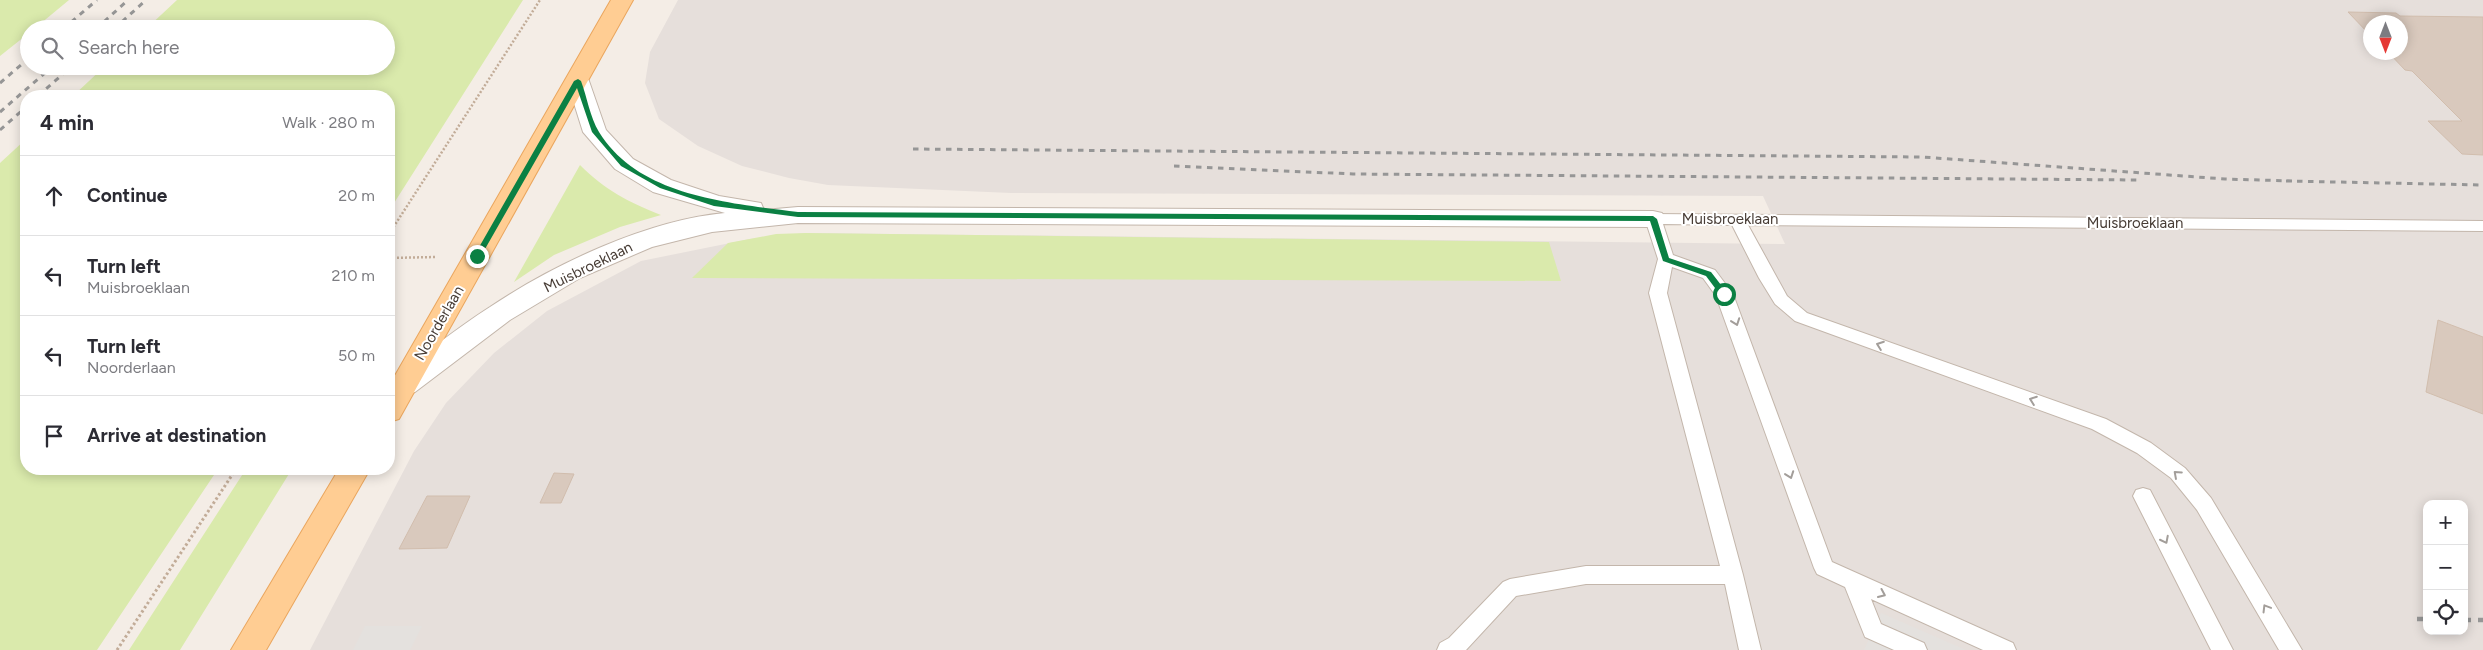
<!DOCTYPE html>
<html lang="en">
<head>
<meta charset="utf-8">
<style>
	body { margin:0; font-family:Figtree,sans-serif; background:#f2f2f3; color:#2b2b33 }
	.controls { position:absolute; right:15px; bottom:15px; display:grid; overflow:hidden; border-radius:10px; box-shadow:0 2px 12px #0003 }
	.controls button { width:45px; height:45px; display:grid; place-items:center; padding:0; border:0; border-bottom:1px solid #e1e1e2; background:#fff; color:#2b2b33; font:25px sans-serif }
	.compass { position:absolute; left:2363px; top:15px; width:45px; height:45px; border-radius:50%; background:#fff; box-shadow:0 2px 12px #0003; rotate:180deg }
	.stop { position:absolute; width:15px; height:15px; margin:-11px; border:4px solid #0b8043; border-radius:50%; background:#fff }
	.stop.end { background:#0b8043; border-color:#fff; box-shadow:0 1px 5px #0008 }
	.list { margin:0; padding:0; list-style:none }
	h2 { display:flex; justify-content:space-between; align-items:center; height:65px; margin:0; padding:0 20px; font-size:21px }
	h2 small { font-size:16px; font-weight:400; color:#7c7c81 }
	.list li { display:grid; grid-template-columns:32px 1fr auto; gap:15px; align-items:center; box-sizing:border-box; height:80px; padding:0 20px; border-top:1px solid #e1e1e2 }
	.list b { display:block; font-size:19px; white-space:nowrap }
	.list p { margin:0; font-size:16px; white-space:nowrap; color:#7c7c81 }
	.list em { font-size:16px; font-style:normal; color:#7c7c81 }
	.icon { flex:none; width:28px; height:28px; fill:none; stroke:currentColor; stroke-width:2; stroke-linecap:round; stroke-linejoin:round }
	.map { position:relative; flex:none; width:2483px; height:650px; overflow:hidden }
	.search { position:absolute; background:#fff; box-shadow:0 2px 12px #0003; left:20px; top:20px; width:375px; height:55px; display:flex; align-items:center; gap:12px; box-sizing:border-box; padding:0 18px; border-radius:28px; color:#7c7c81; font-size:19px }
	.panel { position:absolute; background:#fff; box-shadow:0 2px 12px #0003; left:20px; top:90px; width:375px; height:385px; border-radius:20px }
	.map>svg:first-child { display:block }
</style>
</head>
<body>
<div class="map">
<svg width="2483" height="650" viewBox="0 0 2483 650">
	<rect width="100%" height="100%" fill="#f4ede6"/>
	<path fill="#e6dfdb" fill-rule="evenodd" d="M678 0H2483V650H310L414 451 446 403 494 353 547 311 641 261 750 239 806 233 1785 244 1763 196 1011 193 828 185 789 178 742 166 698 146 659 119 645 83 650 52ZM2370 22H2400V52H2370ZM2427 504H2464V631H2427Z"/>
	<path fill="#daeaac" d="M0 0H69L34 29H29V33L0 56Z
		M177 0H523L389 211V96H73L105 66H386V29H146Z
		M26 139V469H218L97 650H0V163Z
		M580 165C606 191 627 201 661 215L620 227 554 255 514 282Z
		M806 233 1549 242 1561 281 692 278 728 243 776 234Z
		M246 469H292L180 650H129Z"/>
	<path fill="#e4e1de" d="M1881 613 1966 650H1864Z
		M365 626H422L410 650H353Z"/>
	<path fill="#d9c9bd" stroke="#d1bdad" d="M2348 12 2396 13 2400 16 2483 17V155L2462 154 2428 121H2462L2412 71 2405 70 2388 52H2400V22H2370V35Z
		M2438 320 2483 337V414L2426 392Z
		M554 473 574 474 561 503H540Z
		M427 496H470L447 548 399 549Z"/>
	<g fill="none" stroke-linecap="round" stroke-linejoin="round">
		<g stroke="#c3b6ab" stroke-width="2">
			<path id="service" d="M1653 214 2483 221V231L1748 225 1787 296 1807 313 2106 419 2151 443 2185 468 2211 498 2302 650H2279L2197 510 2171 478 2137 453 2092 429 1795 321 1775 304 1759 278 1732 225 1663 224 1673 255 1715 270 1733 294 1832 562 2013 643 2016 650H1983L1871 599 1881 624 1924 643 1927 650H1894L1865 637 1845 587 1817 574 1814 568 1716 296 1703 278 1672 267 1667 293 1743 575 1761 650H1739L1725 584H1586L1516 596 1466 650H1437L1440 643 1449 638 1503 582 1510 579 1586 566H1720L1649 293 1658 259 1645 219 1647 215Z
				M2143 488 2150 490 2233 650H2211L2133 496 2136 490Z"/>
		</g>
		<g stroke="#c3b6ab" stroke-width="2">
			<path id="minor" d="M578 74 586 76 589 81 606 130 633 159 671 180 719 196 761 203 764 210 798 207 1653 211 1662 213 1666 219 1662 225 1653 227 798 223 712 232 652 247 580 278 510 320 415 392 405 395 395 392 391 384 395 376C426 353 457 328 490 307 554 264 648 220 725 213L653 192 615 169 583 132 567 81 570 76Z"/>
		</g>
		<g stroke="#eaa65e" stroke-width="2">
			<path id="primary" d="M611 0H633L399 419 389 422V386Z
				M339 469H370L266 650H231Z"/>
		</g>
		<path stroke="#c2ac98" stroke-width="2.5" stroke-dasharray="2 2" stroke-linecap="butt" d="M389 234 540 0
			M389 258 436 257"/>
		<path stroke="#c2ac98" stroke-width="3" stroke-dasharray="2.5 2.5" stroke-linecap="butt" d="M117 650 236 469"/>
		<use href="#service" fill="#fff" fill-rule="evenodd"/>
		<use href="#minor" fill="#fff" fill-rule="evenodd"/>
		<use href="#primary" fill="#ffcd93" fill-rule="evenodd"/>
		<path stroke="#969696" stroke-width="3" stroke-dasharray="5.5 5.5" stroke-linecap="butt" d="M63 29 97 0
			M96 29 128 0
			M114 29 146 0
			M0 83 29 58
			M38 96 72 66
			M0 112 53 66
			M0 130 26 107
			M913 149 1922 157 2225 179 2292 181
			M1174 166 1353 174 2141 180
			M2286 181 2483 185"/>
		<path stroke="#969696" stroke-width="4.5" stroke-dasharray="7 7" stroke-linecap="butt" d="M2417 619H2427
			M2464 620H2483"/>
	</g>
	<defs><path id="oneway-chevron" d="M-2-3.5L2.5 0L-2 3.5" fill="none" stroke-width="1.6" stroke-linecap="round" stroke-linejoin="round" transform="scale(1.25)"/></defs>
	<g stroke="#a39e9a">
		<use href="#oneway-chevron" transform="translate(1736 322) rotate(70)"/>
		<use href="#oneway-chevron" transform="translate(1880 345) rotate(-160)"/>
		<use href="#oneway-chevron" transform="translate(2033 400) rotate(-160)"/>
		<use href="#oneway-chevron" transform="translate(2177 474) rotate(-138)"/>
		<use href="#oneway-chevron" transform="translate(1790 475) rotate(70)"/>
		<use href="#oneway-chevron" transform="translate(2165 540) rotate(63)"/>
		<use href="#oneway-chevron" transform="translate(1882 594) rotate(24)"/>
		<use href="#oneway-chevron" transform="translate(2266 608) rotate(-121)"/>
	</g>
	<path fill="#0b8043" d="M578 79 581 81C587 97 590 117 599 132 639 197 730 203 798 212L1653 216 1657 219 1669 258 1711 272 1728 294 1721 296 1706 276 1663 261 1650 221 798 217 714 206 660 188 621 166 592 132 577 88 481 256 475 258 474 256 574 81Z"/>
	<g text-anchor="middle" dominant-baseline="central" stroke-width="4" stroke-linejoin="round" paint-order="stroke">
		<g font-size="15" fill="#473c35" stroke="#fff">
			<text x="1730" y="219">Muisbroeklaan</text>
			<text x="2135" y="223">Muisbroeklaan</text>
			<text transform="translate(588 267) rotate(-26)">Muisbroeklaan</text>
			<text transform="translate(439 323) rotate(-60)">Noorderlaan</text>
		</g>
	</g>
</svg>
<div class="controls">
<button>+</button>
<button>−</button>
<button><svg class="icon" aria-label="locate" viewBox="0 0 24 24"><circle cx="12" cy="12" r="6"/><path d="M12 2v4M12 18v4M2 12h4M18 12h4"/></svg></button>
</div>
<svg class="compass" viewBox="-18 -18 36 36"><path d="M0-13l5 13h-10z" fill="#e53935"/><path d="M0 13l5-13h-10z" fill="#7c7c81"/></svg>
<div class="stop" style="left:1724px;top:294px"></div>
<div class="stop end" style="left:477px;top:256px"></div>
<div class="search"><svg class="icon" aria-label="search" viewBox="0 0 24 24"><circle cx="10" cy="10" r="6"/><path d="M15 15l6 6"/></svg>Search here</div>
<section class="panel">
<h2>4 min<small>Walk · 280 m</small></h2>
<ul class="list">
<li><svg class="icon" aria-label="ahead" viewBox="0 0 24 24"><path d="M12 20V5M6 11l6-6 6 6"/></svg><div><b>Continue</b></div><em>20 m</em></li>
<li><svg class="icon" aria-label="left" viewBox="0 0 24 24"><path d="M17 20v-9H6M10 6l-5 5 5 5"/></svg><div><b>Turn left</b><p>Muisbroeklaan</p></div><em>210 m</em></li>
<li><svg class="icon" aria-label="left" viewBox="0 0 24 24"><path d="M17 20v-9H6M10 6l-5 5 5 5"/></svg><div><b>Turn left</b><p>Noorderlaan</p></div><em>50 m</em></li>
<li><svg class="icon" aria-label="arrive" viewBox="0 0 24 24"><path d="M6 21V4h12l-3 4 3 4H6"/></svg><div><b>Arrive at destination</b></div></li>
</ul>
</section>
</div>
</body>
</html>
